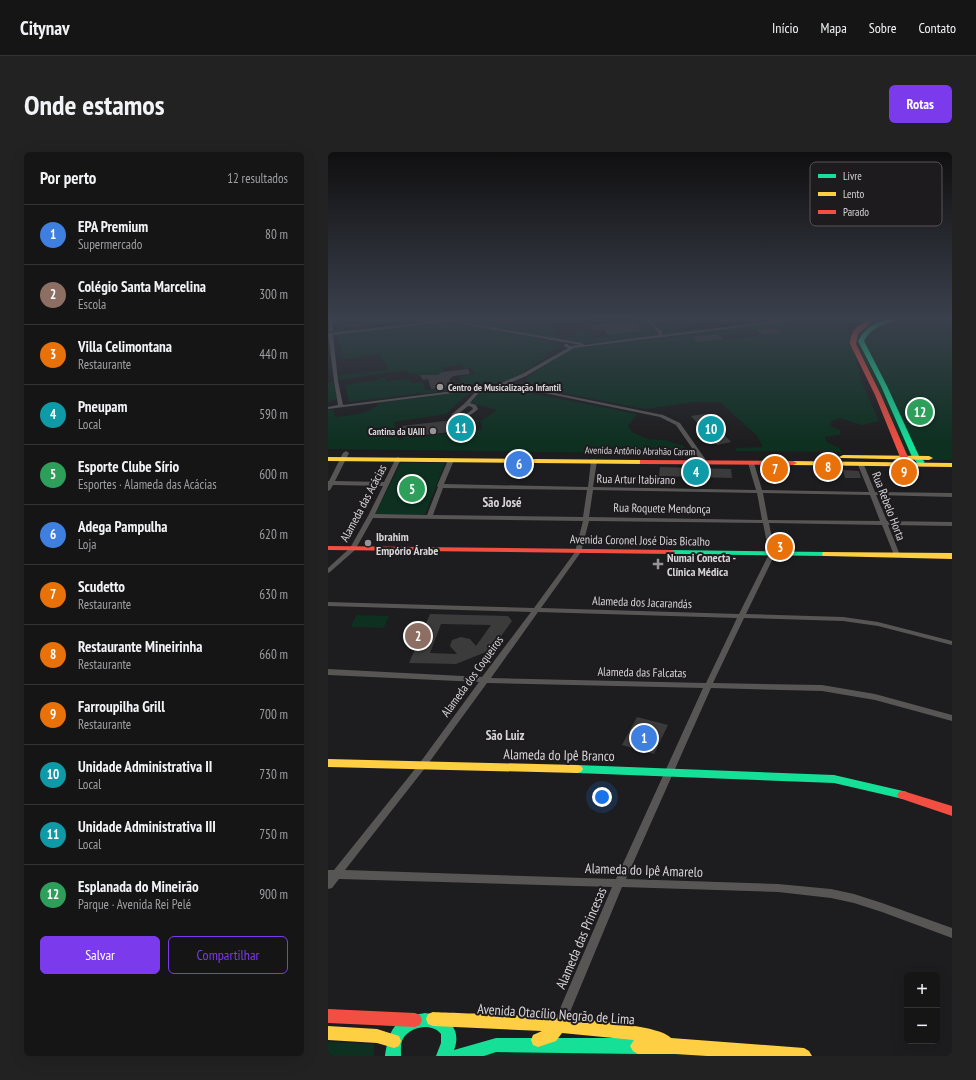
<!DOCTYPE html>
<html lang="pt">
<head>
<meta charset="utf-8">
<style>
	body { margin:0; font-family:"PT Sans Narrow",sans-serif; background:#232223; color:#f1f3f6 }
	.controls { position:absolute; right:12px; bottom:12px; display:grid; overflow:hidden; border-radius:6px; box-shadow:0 4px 16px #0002 }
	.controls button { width:36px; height:36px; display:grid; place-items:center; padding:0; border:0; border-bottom:1px solid #353435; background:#161516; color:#f1f3f6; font:20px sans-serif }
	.you { position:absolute; left:274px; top:645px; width:14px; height:14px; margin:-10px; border:3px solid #fff; border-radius:50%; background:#1a73e8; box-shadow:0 0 0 6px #1a73e833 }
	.badge { display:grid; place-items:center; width:26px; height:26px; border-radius:50%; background:#7c3aed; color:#fff; font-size:13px; font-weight:700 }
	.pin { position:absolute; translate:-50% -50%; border:2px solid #fff; box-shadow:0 1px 4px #0006 }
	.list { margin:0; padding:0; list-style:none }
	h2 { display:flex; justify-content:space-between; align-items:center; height:52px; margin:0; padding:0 16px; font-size:17px }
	h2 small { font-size:13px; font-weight:400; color:#9e9fa1 }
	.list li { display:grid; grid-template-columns:26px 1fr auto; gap:12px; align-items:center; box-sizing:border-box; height:60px; padding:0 16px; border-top:1px solid #353435 }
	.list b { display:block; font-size:15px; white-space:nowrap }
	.list p { margin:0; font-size:13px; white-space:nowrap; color:#9e9fa1 }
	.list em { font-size:13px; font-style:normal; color:#9e9fa1 }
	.actions { display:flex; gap:8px; padding:12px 16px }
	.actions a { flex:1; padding:9px 0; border:1px solid #7c3aed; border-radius:6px; text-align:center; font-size:14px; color:#7c3aed }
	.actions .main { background:#7c3aed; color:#fff }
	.map { position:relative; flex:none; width:624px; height:904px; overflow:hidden; border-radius:6px }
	header { display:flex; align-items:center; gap:24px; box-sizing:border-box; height:56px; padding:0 20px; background:#161516; border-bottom:1px solid #353435 }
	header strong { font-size:19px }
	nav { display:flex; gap:22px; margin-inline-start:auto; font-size:14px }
	.intro { display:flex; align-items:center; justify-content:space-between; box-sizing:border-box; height:96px; padding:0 24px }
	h1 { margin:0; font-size:28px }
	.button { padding:10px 18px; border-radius:6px; background:#7c3aed; color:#fff; font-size:14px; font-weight:700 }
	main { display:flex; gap:24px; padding:0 24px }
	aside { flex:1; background:#161516; border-radius:6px; box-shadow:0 4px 16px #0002 }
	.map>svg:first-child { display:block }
</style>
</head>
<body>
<header>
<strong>Citynav</strong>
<nav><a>Início</a><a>Mapa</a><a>Sobre</a><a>Contato</a></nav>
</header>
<div class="intro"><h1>Onde estamos</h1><a class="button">Rotas</a></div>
<main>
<aside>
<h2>Por perto<small>12 resultados</small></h2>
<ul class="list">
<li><span class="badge" style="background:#3f7fe0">1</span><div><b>EPA Premium</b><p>Supermercado</p></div><em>80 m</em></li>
<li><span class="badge" style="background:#8d6e63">2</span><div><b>Colégio Santa Marcelina</b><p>Escola</p></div><em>300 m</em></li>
<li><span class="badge" style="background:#e8710a">3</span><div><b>Villa Celimontana</b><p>Restaurante</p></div><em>440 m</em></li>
<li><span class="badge" style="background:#0f9aa8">4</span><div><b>Pneupam</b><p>Local</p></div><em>590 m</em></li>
<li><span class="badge" style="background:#2e9e5b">5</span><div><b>Esporte Clube Sírio</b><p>Esportes · Alameda das Acácias</p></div><em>600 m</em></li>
<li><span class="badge" style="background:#3f7fe0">6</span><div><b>Adega Pampulha</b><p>Loja</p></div><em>620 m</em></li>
<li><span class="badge" style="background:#e8710a">7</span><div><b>Scudetto</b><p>Restaurante</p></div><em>630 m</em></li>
<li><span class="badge" style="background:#e8710a">8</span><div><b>Restaurante Mineirinha</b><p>Restaurante</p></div><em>660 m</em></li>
<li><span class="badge" style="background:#e8710a">9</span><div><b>Farroupilha Grill</b><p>Restaurante</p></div><em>700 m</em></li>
<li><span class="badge" style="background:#0f9aa8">10</span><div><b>Unidade Administrativa II</b><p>Local</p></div><em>730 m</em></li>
<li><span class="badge" style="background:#0f9aa8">11</span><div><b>Unidade Administrativa III</b><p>Local</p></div><em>750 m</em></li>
<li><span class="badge" style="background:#2e9e5b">12</span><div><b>Esplanada do Mineirão</b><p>Parque · Avenida Rei Pelé</p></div><em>900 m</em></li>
</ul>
<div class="actions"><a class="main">Salvar</a><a>Compartilhar</a></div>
</aside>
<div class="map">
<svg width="624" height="904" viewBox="0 0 624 904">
	<rect width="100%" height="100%" fill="#1d1c1e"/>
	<path fill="#0d3020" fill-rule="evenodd" d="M14 165H47L44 168 47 173 13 176Z
		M168 165H217L232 187 248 185 245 180 258 179 264 186 281 185 280 182 311 179 303 169H305L303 165H335L338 169 343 170 374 167 373 165H384L389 169 353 174 360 180 404 175 397 168 403 167 401 165 442 167V165H510L524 188 534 231 551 269 534 273 512 266 504 269 502 274 512 278V283L497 285 499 290 511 296 514 300 408 299 407 296 435 295 429 284 392 250H368L317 257 211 236 201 233 198 228 201 224 241 198 248 196 352 184 333 181 319 168H316L331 183 264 192 161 176 156 168 159 176 125 169ZM446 176 452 181 369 190 364 186 430 179 429 178Z
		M562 165H624V308H581L537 213 527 186 536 173Z
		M126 170 209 185 234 194 218 202 220 204 187 225 180 228 166 231 155 232 150 231 127 236V238L90 242 93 240 85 242 21 250 17 233 51 228V226H57L60 230 81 227 83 231 95 230 97 238 126 236 124 232 134 230 131 225 147 222 143 216H135L133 213 113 216 118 221C114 221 112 222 108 223 99 224 89 222 80 221L79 218 10 228V223L61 218 51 202 16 207 9 182Z
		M0 230H6L9 247 0 250Z
		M171 235 309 262 300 274 304 280 320 287 336 288 356 294 361 302 0 297V258H5L7 265C24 263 39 263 52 251L143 239 118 262 66 270 70 288 76 287 73 279 103 275 79 281 82 286 155 277 152 269 147 272 111 277 135 271 133 267 153 269 169 258 143 251 155 237Z
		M73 311H117L97 363 47 362Z
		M28 463 61 464 56 476 23 475Z
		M0 890 46 892V904H0Z
		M168 893 451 904H132Z"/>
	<path fill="#030323" d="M284 165H302L305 169 263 173 260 168Z"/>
	<path fill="#3c3b3b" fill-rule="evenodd" d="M303 169 313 179 280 182 275 177 266 178 262 173Z
		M446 176 453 181 435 183 428 178Z
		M389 182 396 187 369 190 364 185Z
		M140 217 142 222 125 224 121 228 122 230H119L121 235 103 237 100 227 95 228 92 223H110L114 220Z
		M377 262 403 290 389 293 363 264Z
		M126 268H134L136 274 147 272 148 277 80 285 79 278 74 279 73 274Z
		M332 315 403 317 404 326 331 324Z
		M515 318 531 319 533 326H517Z
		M102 462 180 464 184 469 163 498 128 512 81 511ZM113 472 163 473 148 494 142 487 133 485 124 488 122 494 129 502 102 501Z
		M309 565 340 573 326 602 294 593Z"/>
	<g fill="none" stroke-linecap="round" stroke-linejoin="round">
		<path fill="#575655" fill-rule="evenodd" d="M1 165H5V179L3 180 1 179Z
			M146 165H163L5 183 10 229 15 253 173 233V231L194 222 240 196 236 194V192H240L241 194 252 193 133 172V170H134L254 191 256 193 330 183 331 181 315 165H320L334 180V183L479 165 472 168 246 196 198 224 177 233 202 236 335 263 352 271 380 311 377 313 375 312 348 273 332 265 202 238 179 235 154 237 142 251 148 253 150 257C144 263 132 270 123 265L124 262 137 251 149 238 0 257V255L10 253 6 229 0 181ZM140 254 144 255 145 257 137 263H129Z
			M18 299 21 301 7 329 56 330 68 306 70 305 73 307 47 362 99 363 110 335 109 334 120 308 123 306 126 308 116 332 260 335 263 309 266 307 269 309 265 335 428 338 420 311 423 309 426 311 434 338 541 340 530 313 533 311 536 313 547 340 624 341V345L548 343 559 369 624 370V374L560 373 572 403 569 405 566 403 554 373 441 371 447 402 418 462 515 465 550 470 624 489V493L550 474 515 469 416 466 385 531 494 533 547 542 624 563V569L547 548 494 539 383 536 298 727 450 732 503 737 526 742 554 751 624 776V786L554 760 526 751 503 746 450 740 294 735 235 877 231 879 227 877 225 873 284 735 11 727 4 736 0 737V718H6L91 612 151 530 0 523V517L154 525 203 460 0 454V450L206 456 247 400 255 369 45 366 27 398 2 420 0 421V416L22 396 40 364 55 334 5 333 2 338 0 339V329H1L15 301ZM115 336 259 338 255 365 105 363ZM265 338 429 341 434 368 261 365ZM435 341 542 343 552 369 440 368ZM261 369 435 371 441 402 411 462 213 456 253 400ZM210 460 409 466 378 531 163 526ZM159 531 375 536 288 727 17 718 97 616Z"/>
		<path fill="#16e098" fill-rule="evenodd" d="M566 165H576C561 172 545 172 536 189L559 234 591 304 597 310 593 312H590L584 305 553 234 530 189C538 174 550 169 566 165Z
			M341 398 498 400 502 402 498 404 344 402H341L340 400Z
			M249 613 506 623 575 639 579 640 581 643 579 646 575 647 506 631 249 621 245 620 243 617 245 614Z
			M97 861C117 863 135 875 126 898L168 886H310L315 889 318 894 315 899 310 902 168 900 156 904H108L113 891V882C104 871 85 874 76 885 72 891 73 898 73 904H57C61 876 68 865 97 861Z"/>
		<path fill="#ffcf43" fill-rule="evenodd" d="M515 303 601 304 605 306 601 308 513 306 511 305Z
			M0 305 315 308 319 310 315 312 0 309Z
			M462 309 624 311V315L465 313H462Z
			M495 400 624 401V407L498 404H495L494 402Z
			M0 607 249 613 253 614 255 617 253 620 249 621 0 615Z
			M105 860C141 862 326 865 343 886L476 896 481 899 484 904H379L347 902H310L305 899 302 894 306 888 234 881 228 889 210 895 205 893 203 888 205 883 214 879 105 874 100 872 98 867 100 862Z
			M0 874 49 877 71 884 73 889 71 894 66 896 49 891 0 888Z"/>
		<path fill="#f24e42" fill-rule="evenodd" d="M540 169 543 171 542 172 530 182 528 192 553 243 580 305 578 306H574L572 305 547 243 522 192C522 180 529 173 540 169Z
			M312 308 465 309 469 311 465 313 315 312H312Z
			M0 394 344 398 348 400 344 402 0 398Z
			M575 639 624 654V664L571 646 569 643 571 640Z
			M0 857 87 861 92 863 94 868 92 873 87 875 0 871Z"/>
	</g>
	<linearGradient id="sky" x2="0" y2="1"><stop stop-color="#100f10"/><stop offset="0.57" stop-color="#3a404c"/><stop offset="1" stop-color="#3a404c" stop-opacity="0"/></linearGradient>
	<rect width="624" height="292" fill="url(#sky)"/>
	<g fill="#969497" stroke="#1e1b1f" stroke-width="1.5">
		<circle cx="112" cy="235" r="4"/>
		<circle cx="105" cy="279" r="4"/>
		<circle cx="40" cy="391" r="4"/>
		<path d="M328 406h4v4h4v4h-4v4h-4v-4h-4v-4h4z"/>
	</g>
	<g text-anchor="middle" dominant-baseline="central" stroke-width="4" stroke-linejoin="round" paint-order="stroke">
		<g font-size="10" font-weight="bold" fill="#d7d5d8" stroke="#1e1b1f" text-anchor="start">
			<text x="120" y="235">Centro de Musicalização Infantil</text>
			<text x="97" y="279" text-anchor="end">Cantina da UAIII</text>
		</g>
		<g font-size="10" fill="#d7d5d8" stroke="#1e1b1f">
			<text transform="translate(312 299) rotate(1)">Avenida Antônio Abrahão Caram</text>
		</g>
		<g font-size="12" fill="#d7d5d8" stroke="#1e1b1f">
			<text transform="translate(308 327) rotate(1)">Rua Artur Itabirano</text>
			<text transform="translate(35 351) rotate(-62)">Alameda das Acácias</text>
			<text transform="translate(561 354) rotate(69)">Rua Rebelo Horta</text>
			<text transform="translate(334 356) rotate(1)">Rua Roquete Mendonça</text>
			<text transform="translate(312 388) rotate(1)">Avenida Coronel José Dias Bicalho</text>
			<text transform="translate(314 450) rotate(2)">Alameda dos Jacarandás</text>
			<text transform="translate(314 520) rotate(1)">Alameda das Falcatas</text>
			<text transform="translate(144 524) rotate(-54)">Alameda dos Coqueiros</text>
		</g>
		<g font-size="12" font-weight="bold" fill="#d7d5d8" stroke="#1e1b1f" text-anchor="start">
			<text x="48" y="384">Ibrahim<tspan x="48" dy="14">Empório Árabe</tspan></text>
			<text x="339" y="405">Numai Conecta -<tspan x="339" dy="14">Clínica Médica</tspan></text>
		</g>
		<g font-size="13" font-weight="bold" fill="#d7d5d8" stroke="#1e1b1f">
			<text x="174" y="350">São José</text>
			<text x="177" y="583">São Luiz</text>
		</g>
		<g font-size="14" fill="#d7d5d8" stroke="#1e1b1f">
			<text transform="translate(231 603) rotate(1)">Alameda do Ipê Branco</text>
			<text transform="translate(316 718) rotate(2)">Alameda do Ipê Amarelo</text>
			<text transform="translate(253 786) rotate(-67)">Alameda das Princesas</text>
			<text transform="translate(228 862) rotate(4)">Avenida Otacílio Negrão de Lima</text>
		</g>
	</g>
	<rect x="482" y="10" width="132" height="64" rx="6" fill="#1e1b1f" stroke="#565356" stroke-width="1"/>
	<rect x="490" y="22" width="18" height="4" fill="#16e098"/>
	<rect x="490" y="40" width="18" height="4" fill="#ffcf43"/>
	<rect x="490" y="58" width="18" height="4" fill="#f24e42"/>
	<g font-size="11" fill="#d7d5d8">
		<text x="515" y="28">Livre</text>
		<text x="515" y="46">Lento</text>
		<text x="515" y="64">Parado</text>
	</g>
</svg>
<div class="controls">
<button>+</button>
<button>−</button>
</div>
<div class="you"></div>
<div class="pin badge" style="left:316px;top:586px;background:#3f7fe0">1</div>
<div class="pin badge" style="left:90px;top:484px;background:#8d6e63">2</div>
<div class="pin badge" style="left:452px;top:395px;background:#e8710a">3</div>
<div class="pin badge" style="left:368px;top:320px;background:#0f9aa8">4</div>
<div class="pin badge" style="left:84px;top:337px;background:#2e9e5b">5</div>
<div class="pin badge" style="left:191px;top:312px;background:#3f7fe0">6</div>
<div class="pin badge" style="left:447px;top:317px;background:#e8710a">7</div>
<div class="pin badge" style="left:500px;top:315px;background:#e8710a">8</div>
<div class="pin badge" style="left:576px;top:320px;background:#e8710a">9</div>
<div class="pin badge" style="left:383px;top:277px;background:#0f9aa8">10</div>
<div class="pin badge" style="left:133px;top:276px;background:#0f9aa8">11</div>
<div class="pin badge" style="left:592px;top:260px;background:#2e9e5b">12</div>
</div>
</main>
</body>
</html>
